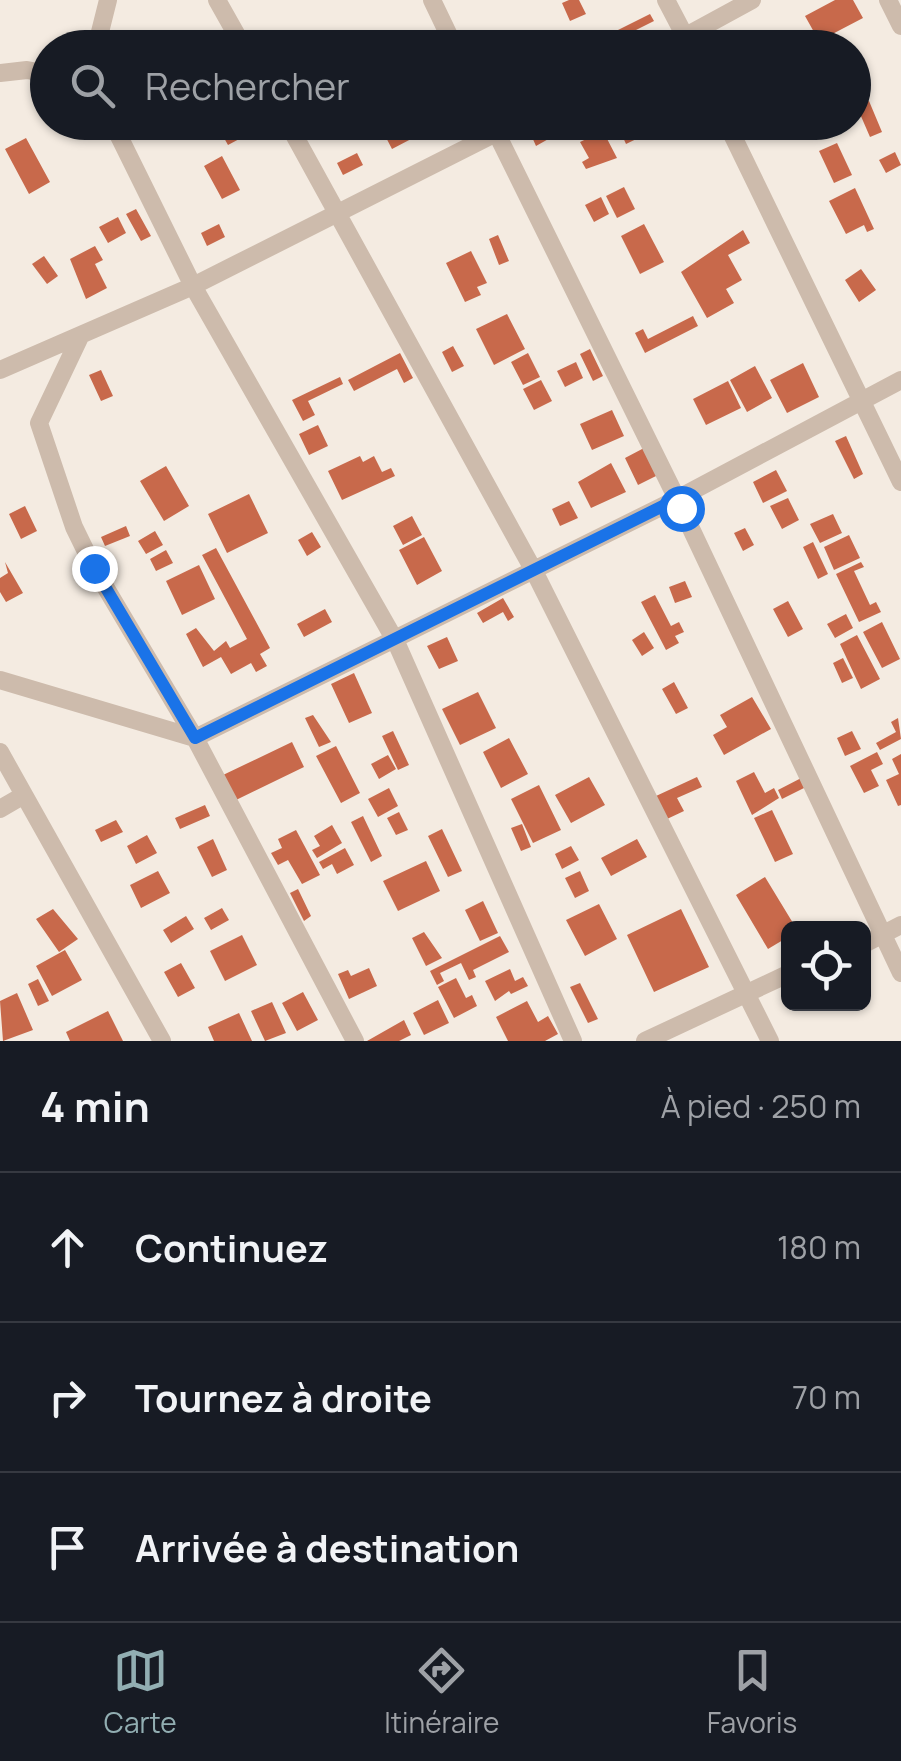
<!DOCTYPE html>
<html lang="fr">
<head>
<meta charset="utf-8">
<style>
	body { margin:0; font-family:Manrope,sans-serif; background:#20242c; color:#f1f3f6 }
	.controls { position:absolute; right:30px; bottom:30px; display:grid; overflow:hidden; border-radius:15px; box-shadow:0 2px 8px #0004 }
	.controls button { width:90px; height:90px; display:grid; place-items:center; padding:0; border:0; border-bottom:2px solid #363941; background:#171b24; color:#f1f3f6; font:50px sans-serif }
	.stop { position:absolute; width:30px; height:30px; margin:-22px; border:8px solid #1a73e8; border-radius:50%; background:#fff }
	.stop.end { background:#1a73e8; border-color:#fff; box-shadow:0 2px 10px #0008 }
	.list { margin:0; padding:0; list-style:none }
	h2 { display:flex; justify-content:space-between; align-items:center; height:130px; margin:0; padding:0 40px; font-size:42px }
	h2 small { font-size:32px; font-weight:400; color:#9ea1a6 }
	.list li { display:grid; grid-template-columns:65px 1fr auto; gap:30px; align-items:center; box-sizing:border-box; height:150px; padding:0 40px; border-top:2px solid #363941 }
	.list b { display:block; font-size:38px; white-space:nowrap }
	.list em { font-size:32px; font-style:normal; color:#9ea1a6 }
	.icon { flex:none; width:55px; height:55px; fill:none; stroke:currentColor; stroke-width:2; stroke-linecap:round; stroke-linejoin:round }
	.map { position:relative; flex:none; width:901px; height:1041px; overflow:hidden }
	.search { position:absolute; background:#171b24; box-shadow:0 2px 8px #0004; left:30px; right:30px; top:30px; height:110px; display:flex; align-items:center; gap:25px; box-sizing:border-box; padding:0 35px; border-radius:55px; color:#9ea1a6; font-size:38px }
	.sheet { height:580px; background:#171b24 }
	nav { display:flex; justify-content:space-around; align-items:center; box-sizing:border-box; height:140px; border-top:2px solid #363941; background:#171b24; font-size:28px; color:#9ea1a6 }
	nav a { display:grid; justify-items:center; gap:5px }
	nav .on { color:#92aeb2 }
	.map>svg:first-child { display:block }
</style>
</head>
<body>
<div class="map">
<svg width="901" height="1041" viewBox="0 0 901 1041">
	<rect width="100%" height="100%" fill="#f4ebe1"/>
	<path fill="#c8694b" d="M569 0H579L586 14 570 21 562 3Z
		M835 0H853L863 18 819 41 805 16Z
		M650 14 654 21 614 41 610 34Z
		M869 101 882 132 870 137 857 107Z
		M215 122H254L258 129 228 145Z
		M388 122H405L413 138 392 149 380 126Z
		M616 122H654L657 129 626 144Z
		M555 125 559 133 536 146 532 137Z
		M603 131 617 158 586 169 582 162 589 158 580 142Z
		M26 138 50 182 29 194 5 149Z
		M837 143 852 175 834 183 819 151Z
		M895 152 901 165 886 173 879 160Z
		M357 153 363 165 343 175 337 163Z
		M222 156 240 190 222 199 204 166Z
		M624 187 635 209 617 218 606 196Z
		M855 188 874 229 867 232 864 225 846 234 829 201Z
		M601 197 609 214 594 222 585 205Z
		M136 209 151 236 141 241 126 214Z
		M118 217 126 233 108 243 99 227Z
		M219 224 225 237 207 246 201 233Z
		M644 224 664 262 640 274 621 236Z
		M743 230 750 243 728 255 742 280 726 289 734 303 707 318 681 272Z
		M498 235 509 261 499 265 489 239Z
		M95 246 103 260 95 264 107 288 86 299 70 259Z
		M471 251 487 283 477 287 481 295 465 302 446 263Z
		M44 256 58 276 47 284 32 264Z
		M861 269 876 290 859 302 845 280Z
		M507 314 525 349 494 365 476 329Z
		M693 316 698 326 645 353 635 333 643 329 648 339Z
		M453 346 464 366 452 372 442 352Z
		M590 349 603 376 593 381 580 354Z
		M400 353 413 378 404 383 397 369 354 391 348 380Z
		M528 353 540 377 523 385 511 362Z
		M576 362 583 378 565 387 557 371Z
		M803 363 819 397 787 413 770 380Z
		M755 366 772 398 747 412 730 380Z
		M101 370 113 396 101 401 89 375Z
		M340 377 343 384 308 401 315 415 303 421 292 400Z
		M541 380 552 401 534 410 523 389Z
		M728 381 741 408 706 425 693 399Z
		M612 410 624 436 592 450 580 424Z
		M318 425 328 446 309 455 299 434Z
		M846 436 863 474 854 479 835 441Z
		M644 448 658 475 638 485 625 458Z
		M360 456 363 462 374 456 382 472 391 468 395 476 342 500 328 471Z
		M611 463 626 492 591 508 578 482Z
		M166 466 189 506 164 521 140 481Z
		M776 470 787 491 763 503 753 482Z
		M249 494 268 533 227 553 208 514Z
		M788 498 799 520 782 529 770 506Z
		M569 501 578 518 560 526 552 509Z
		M25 506 37 531 21 539 9 514Z
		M833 514 842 533 820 543 810 524Z
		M412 516 422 535 403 545 393 526Z
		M126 526 130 536 105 546 101 537Z
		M745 528 754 545 743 551 734 533Z
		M155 531 163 545 146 554 138 541Z
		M312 532 321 547 307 556 298 540Z
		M849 535 860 558 834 570 824 547Z
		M424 537 442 571 417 585 399 550Z
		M813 542 828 574 818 579 803 547Z
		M216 548 270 648 260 654 267 666 256 672 251 663 231 674 221 657 203 667 186 634 196 628 214 651 226 641 230 648 247 639 202 555Z
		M166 550 173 563 156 571 150 559Z
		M5 562 23 593 6 602 0 592V578L8 573Z
		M861 562 864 567 854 571 870 605 876 602 881 612 859 622 836 574Z
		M199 565 215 599 182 615 166 581Z
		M685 581 692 597 675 603 669 587Z
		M655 595 671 626 679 622 684 632 675 636 679 643 666 650 641 602Z
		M503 598 514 617 508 621 503 612 483 623 477 613Z
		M788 601 803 629 788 637 773 609Z
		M325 609 332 622 304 637 297 624Z
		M846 614 853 628 835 638 827 624Z
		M882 622 900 659 882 668 863 632Z
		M644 632 654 648 642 656 632 640Z
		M857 635 880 679 861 689 840 644Z
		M447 637 458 661 439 669 427 646Z
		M843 658 853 678 842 683 833 663Z
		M354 673 372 713 349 723 331 684Z
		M674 682 688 708 676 714 662 689Z
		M478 692 496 728 460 745 442 709Z
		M752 697 771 729 724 755 713 735 727 727 720 715Z
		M313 715 331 742 319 747 305 718Z
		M898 718 901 739 880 750 876 743 896 732 891 722Z
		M393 731 409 765 398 770 382 736Z
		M852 731 861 749 845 756 837 738Z
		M509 738 528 774 501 788 483 752Z
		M292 742 304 767 236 800 223 775Z
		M336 746 360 793 341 803 316 756Z
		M877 752 883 764 871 770 879 786 864 793 850 766Z
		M901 754V805L898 806 886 780 899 774 892 759Z
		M388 755 396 769 379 779 371 764Z
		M754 772 765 793 774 788 779 798 752 815 736 781Z
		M809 774 814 783 782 799 778 790Z
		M589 777 605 805 571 823 555 795Z
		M697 777 702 787 677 798 684 811 667 819 656 796Z
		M539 785 561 830 533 843 511 799Z
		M389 788 398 806 378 817 368 799Z
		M205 805 210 816 180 829 175 818Z
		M772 810 793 854 775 862 754 818Z
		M399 812 408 830 396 835 387 818Z
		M363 816 382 856 371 862 351 822Z
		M116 820 123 832 101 842 95 830Z
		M522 824 531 847 521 851 511 828Z
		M332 825 342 843 317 858 312 850 320 846 314 836Z
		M442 829 462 871 448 877 428 836Z
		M296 830 320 875 302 884 288 860 278 865 271 853 282 848 278 839Z
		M147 835 157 853 136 864 127 846Z
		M213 839 227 870 212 877 197 847Z
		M637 839 647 857 611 876 601 858Z
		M571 846 579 860 562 869 555 854Z
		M345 848 354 865 337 874 332 864 323 869 319 862Z
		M426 861 440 891 398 911 383 881Z
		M158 871 170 893 141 908 130 885Z
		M580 871 589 891 575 898 565 878Z
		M765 877 796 928H788V937L768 949 736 895Z
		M298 889 311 916 304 921 290 893Z
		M483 901 498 933 480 941 465 910Z
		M599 904 617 939 585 956 566 920Z
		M222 908 229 920 211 930 204 918Z
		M53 909 78 939 59 952 36 919Z
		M681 909 709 967 654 992 627 935Z
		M186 916 194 929 171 943 163 930Z
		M424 932 442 958 426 966 412 938Z
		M242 935 257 965 225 981 210 951Z
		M500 936 509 952 473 970 476 977 469 980 461 963 440 973 444 981 437 985 430 971Z
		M65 950 82 980 52 996 36 966Z
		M181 963 195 988 178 997 164 972Z
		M369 968 377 986 349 999 338 974 348 970 351 976Z
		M510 969 515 981 523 977 528 986 511 994 509 991 495 1001 485 981Z
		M456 978 466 998 472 995 477 1006 454 1018 438 987Z
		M38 979 49 1001 38 1006 28 984Z
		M580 983 598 1019 588 1023 570 987Z
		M303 992 318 1020 297 1031 282 1003Z
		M17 993 33 1030 3 1041 0 1001Z
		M438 1000 449 1023 424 1035 413 1013Z
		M527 1001 538 1022 548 1016 558 1034 545 1041H508L496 1017Z
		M272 1002 286 1033 265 1041 251 1011Z
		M108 1011 123 1041H70L66 1032Z
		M239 1013 252 1041H214L208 1027Z
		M404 1020 411 1035 399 1041H367Z"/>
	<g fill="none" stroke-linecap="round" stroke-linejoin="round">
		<path stroke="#cdbbac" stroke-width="18" d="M217 0 244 48
			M432 0 455 48
			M666 0 689 44
			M888 0 901 26
			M96 48 108 0
			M664 48 752 0
			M0 73 27 70 48 74
			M112 122 193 286 396 642 573 1041
			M287 122 534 571 770 1041
			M491 122 677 499 901 973
			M726 122 901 482
			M79 339 39 423 74 527 94 568 195 738 355 1041
			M0 370 193 286 518 122
			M0 680 195 738 677 499 901 380
			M0 752 162 1041
			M0 809 24 795
			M864 944 901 925
			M645 1041 788 974"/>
	</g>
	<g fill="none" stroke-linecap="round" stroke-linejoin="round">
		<path stroke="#1a73e8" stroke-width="12" d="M94 568 195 738 677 499 681 508"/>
	</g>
</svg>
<div class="controls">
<button><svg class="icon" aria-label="locate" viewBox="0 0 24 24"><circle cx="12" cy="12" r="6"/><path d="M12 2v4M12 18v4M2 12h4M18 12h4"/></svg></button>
</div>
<div class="stop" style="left:681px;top:508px"></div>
<div class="stop end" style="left:94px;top:568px"></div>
<div class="search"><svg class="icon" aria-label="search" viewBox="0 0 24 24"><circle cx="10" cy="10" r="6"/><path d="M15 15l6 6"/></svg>Rechercher</div>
</div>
<section class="sheet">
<h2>4 min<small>À pied · 250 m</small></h2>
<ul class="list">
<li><svg class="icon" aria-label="ahead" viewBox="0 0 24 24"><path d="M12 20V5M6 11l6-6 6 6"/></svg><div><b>Continuez</b></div><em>180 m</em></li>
<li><svg class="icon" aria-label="right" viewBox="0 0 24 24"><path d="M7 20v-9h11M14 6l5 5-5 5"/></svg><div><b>Tournez à droite</b></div><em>70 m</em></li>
<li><svg class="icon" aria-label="arrive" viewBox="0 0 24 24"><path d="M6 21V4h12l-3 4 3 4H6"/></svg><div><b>Arrivée à destination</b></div></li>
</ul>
</section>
<nav>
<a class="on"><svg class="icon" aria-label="map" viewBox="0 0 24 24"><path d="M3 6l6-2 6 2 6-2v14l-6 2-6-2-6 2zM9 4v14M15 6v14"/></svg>Carte</a>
<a><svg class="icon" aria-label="directions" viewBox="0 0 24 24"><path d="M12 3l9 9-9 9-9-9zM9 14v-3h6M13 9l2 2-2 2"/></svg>Itinéraire</a>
<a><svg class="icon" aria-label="saved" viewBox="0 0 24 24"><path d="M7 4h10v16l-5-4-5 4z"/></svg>Favoris</a>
</nav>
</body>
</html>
